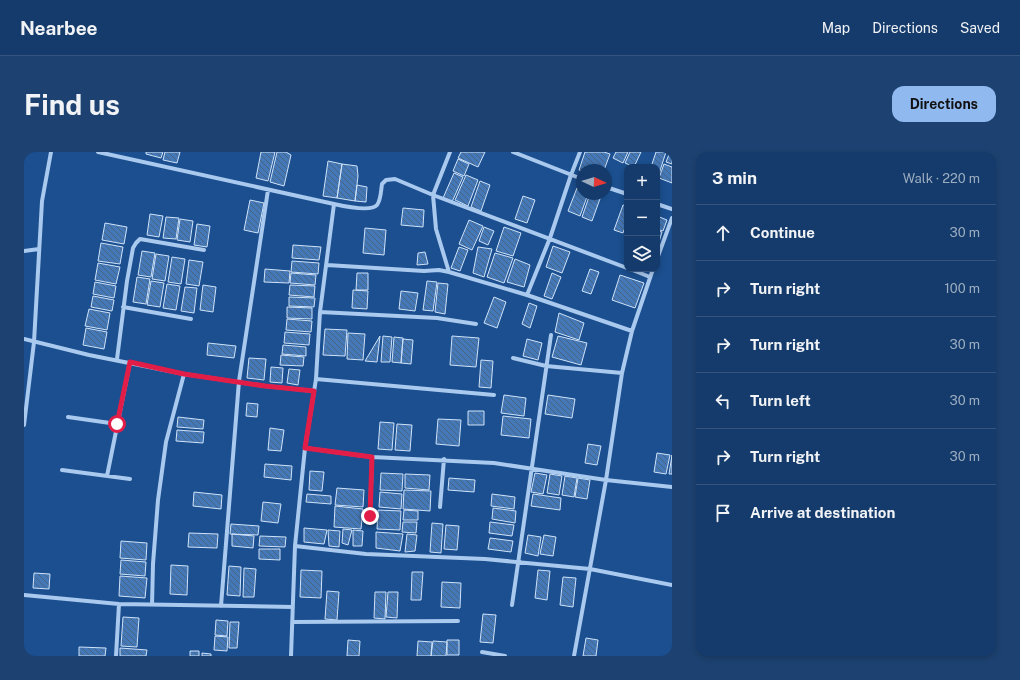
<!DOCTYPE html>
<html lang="en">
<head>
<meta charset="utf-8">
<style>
	body { margin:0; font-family:"Public Sans",sans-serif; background:#1d4271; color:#f1f3f6 }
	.controls { position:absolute; right:12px; top:12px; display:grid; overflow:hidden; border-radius:8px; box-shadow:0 2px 6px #0003 }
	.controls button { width:36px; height:36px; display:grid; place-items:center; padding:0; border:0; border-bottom:1px solid #33557e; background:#143b6b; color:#f1f3f6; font:20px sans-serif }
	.compass { position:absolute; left:552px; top:12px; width:36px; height:36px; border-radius:50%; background:#143b6b; box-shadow:0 2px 6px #0003; rotate:94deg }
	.stop { position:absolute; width:12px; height:12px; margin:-9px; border:3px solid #e11d48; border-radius:50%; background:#fff }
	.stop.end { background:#e11d48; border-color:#fff; box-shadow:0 1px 4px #0008 }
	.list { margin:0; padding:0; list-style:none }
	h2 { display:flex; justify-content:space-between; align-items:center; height:52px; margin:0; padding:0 16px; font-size:17px }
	h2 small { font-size:13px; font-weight:400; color:#9dadc1 }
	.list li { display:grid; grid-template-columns:26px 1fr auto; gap:12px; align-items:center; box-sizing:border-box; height:56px; padding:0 16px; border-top:1px solid #33557e }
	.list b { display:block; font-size:15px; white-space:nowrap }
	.list em { font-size:13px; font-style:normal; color:#9dadc1 }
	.icon { flex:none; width:22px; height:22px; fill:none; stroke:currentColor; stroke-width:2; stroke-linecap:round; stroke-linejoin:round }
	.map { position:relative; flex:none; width:648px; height:504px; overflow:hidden; border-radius:12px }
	header { display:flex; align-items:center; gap:24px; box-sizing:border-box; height:56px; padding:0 20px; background:#143b6b; border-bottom:1px solid #33557e }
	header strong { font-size:19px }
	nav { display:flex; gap:22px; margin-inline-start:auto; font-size:14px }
	.intro { display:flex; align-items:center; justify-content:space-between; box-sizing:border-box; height:96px; padding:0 24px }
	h1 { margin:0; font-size:28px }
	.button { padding:10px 18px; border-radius:12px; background:#90b9f0; color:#111; font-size:14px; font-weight:700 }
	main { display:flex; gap:24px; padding:0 24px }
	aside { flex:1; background:#143b6b; border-radius:12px; box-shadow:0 2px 6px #0003 }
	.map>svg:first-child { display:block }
</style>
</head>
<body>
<header>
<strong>Nearbee</strong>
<nav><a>Map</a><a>Directions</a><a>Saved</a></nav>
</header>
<div class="intro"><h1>Find us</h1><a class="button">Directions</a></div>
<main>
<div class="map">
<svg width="648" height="504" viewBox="0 0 648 504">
	<defs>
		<pattern id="building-back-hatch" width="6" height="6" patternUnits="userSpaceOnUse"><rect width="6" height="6" fill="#4478b7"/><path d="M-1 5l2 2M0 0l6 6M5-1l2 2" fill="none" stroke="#486282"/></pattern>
	</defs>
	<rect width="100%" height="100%" fill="#1b4f8f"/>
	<path fill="url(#building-back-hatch)" stroke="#cfe3fa" d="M122 0H139L137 6 122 2Z
		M141 0H156L153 11 139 8Z
		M237 0H251L244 29 232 26Z
		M253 0H262L267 3 260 34 246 30Z
		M437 0H461L454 15 434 6Z
		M561 0H580L586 2 580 18 558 19 555 18Z
		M592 0H604L599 11 589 6Z
		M606 0H617L610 15 601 11Z
		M632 0H642L634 25H633V15H627Z
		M646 0H648V12L642 10Z
		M434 7 445 12 440 24 429 19Z
		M304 9 318 12 313 46 299 44Z
		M318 12 333 14 334 24 331 49 313 46Z
		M640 12 648 15V31L635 26Z
		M430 21 439 25 428 50 419 46Z
		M442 23 454 28 444 54 431 48Z
		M456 29 466 33 457 59 447 55Z
		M333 33 343 35 342 50 331 49Z
		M553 36 558 38V42H564L556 64 544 59Z
		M566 42 577 44 568 69 558 65Z
		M499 44 511 48 503 71 491 67Z
		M226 48 240 51 234 81 220 78Z
		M599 53 603 54V70L599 81 590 78Z
		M379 56 400 58 399 75 377 73Z
		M126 62 139 64 135 85 123 83Z
		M633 64 643 68 639 79 633 77Z
		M142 65 155 66 152 87 139 86Z
		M156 67 169 69 166 90 153 88Z
		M445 68 459 74 448 98 435 92Z
		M81 71 103 75 100 92 78 88Z
		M173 72 186 74 183 95 170 93Z
		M460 75 470 79 464 93 455 89Z
		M480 75 497 81 489 104 472 99Z
		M341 76 362 78 360 103 339 101Z
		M633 78 638 80 635 90 633 89Z
		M77 91 99 95 96 112 74 109Z
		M269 93 297 95 295 108 268 106Z
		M529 94 546 100 538 121 522 115Z
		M435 95 444 98 436 119 427 116Z
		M454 95 468 97 460 125 449 121Z
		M118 99 131 101 127 125 114 123Z
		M401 100 404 112 393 113 394 101Z
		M471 101 489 106 480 131 463 125Z
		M132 102 145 104 141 129 128 127Z
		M148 105 161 107 157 132 144 130Z
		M491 107 506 113 500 135 483 130Z
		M165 108 179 110 175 134 162 132Z
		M268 109 295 111 294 122 267 120Z
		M74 111 96 115 92 132 71 128Z
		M241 117 266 119 265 131 240 130Z
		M566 117 575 120 567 142 558 139Z
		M267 121 292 123 291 133 266 131Z
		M333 121H344V138H332Z
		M528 121 537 125 528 147 520 144Z
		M596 123 620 131 611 156 588 148Z
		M113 125 126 127 122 152 109 150Z
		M127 129 140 131 136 155 123 153Z
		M403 129 413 130 409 159 399 158Z
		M71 130 92 134 90 146 69 142Z
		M414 131 424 132 421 162 411 160Z
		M143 132 156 134 152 158 139 156Z
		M179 133 192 135 189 160 176 158Z
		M266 133 291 134 290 145 265 143Z
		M161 135 173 136 170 161 157 159Z
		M329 138 344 139 343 157 328 156Z
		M377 139 394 141 391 159 375 157Z
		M69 144 90 148 88 159 67 155Z
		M265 145 291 146 290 155 265 154Z
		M470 145 482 150 473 176 460 171Z
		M505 151 513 154 506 176 498 172Z
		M263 155 288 156V167L263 166Z
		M65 157 86 161 83 178 61 174Z
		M535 161 560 171 555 188 531 180Z
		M263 167 288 169 287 180 262 178Z
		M62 176 83 180 80 197 59 193Z
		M301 177 323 178 321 204 299 203Z
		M261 180 286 182 285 193 260 191Z
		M324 181 341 182 339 208 323 207Z
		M356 184 353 210 341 209Z
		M359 184 368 185 366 210H357Z
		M428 184 455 186 452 215 426 213Z
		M534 184 563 191 557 213 528 205Z
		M370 185 379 186 377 211 368 210Z
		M379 187 389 188 387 212 377 211Z
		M503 187 518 191 514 208 499 204Z
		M184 191 212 194 210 206 183 203Z
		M259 193 282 195V204L258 202Z
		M257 203 280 205 279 214 256 213Z
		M225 206 242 207 240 228 223 226Z
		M457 208 469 209 467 236 455 235Z
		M247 215 259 216 258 231 246 230Z
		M265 217 276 218 274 233 263 231Z
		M480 243 502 246 500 264 477 261Z
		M524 243 551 247 548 266 521 262Z
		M223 251 234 252 233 265 222 264Z
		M444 259H460V273H444Z
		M479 264 507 267 505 286 477 283Z
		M154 265 180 268 179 277 153 275Z
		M414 267 437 268 435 294 412 292Z
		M356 270 370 271 368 298 354 297Z
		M373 272 388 273 386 299 371 298Z
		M246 276 260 278 257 299 244 298Z
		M153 278 180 280 179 291 152 289Z
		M564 292 577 294 573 313 561 311Z
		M633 301 646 303 642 322 630 320Z
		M648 303V322H645Z
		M241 312 268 314 267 328 240 325Z
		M286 319 300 320 298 339 285 338Z
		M357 321 379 322 378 339 356 338Z
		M511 321 523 323 519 342 507 340Z
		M381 322 406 323 405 338 381 336Z
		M526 322 538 324 535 343 523 341Z
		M541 324 553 326 550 345 538 343Z
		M425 326 451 328 450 340 424 338Z
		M554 326 566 328 563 347 551 345Z
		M313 336 340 338 339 355 311 353Z
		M380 338 407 339 406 359 379 357Z
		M170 340 198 343 197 357 169 354Z
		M356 340 378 342 377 357 355 355Z
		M283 342 307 344V352L282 350Z
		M468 342 491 345 490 357 467 354Z
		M509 342 537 346 536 358 507 354Z
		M239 350 257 352 254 371 237 369Z
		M311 354 339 357 337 377 310 375Z
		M469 356 492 359 491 371 468 367Z
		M354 358 377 359 376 378 353 377Z
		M380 358 394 359V368H379Z
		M379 370H393L392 381 378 380Z
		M466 370 490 373 488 384 465 381Z
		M408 371 419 372 417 401 406 400Z
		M207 372 235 374 234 383 206 382Z
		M422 373 435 374 433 398 420 397Z
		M280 376 303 378 300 392 280 390Z
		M319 377 328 378 324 393 318 391Z
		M304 378 316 379 315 395 305 394Z
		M329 378 339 379 338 394H329Z
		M352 380 379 382 376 399 352 396Z
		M165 381 194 382 193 396 164 395Z
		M208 382 230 384 229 396 208 394Z
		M383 382 393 383 391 399 381 400Z
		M504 383 517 385 514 404 501 401Z
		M520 383 532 385 529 404 516 402Z
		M236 384 262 385 261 395 235 394Z
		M466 386 489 389 487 400 464 397Z
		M97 389 123 391 122 408 96 406Z
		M235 397H256V408L235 407Z
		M97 408 122 410 121 424 96 422Z
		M147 413 164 414 163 443 146 442Z
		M205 414 217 415 216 444 203 443Z
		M220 416 232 417 230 445H219Z
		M277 418 298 419 297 446 276 445Z
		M514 418 526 419 523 448 511 446Z
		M388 420H399L397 448H387Z
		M10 421 26 422 25 437 9 436Z
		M96 424 123 426 121 446 95 444Z
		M539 425 552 426 549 455 536 453Z
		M418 430 437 431 436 456 417 455Z
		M303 439 315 440 313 468 301 467Z
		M351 440H362L361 467 350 466Z
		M364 440H374L373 466 362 465Z
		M459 462 472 463 469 491 456 490Z
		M99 465 115 466 113 495 97 494Z
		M192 468 204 469 203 484 191 483Z
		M206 470H215L213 496H205Z
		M191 484 204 485 203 499 190 498Z
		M562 486 574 488 572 504H559Z
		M324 488 336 489 335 504H323Z
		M423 488H435V503H423Z
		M394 489 408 490 407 504H393Z
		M409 489 423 490 422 504H407Z
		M55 495 82 496 81 504H55Z
		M96 496 123 498 122 504H96Z
		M166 499H175V504H166Z
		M178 501 187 502V504H178Z"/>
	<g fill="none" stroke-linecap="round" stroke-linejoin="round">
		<path stroke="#a9c9ee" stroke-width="4" d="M74 0 310 52C319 54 347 60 353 53 357 48 357 38 358 32L362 28 371 27 409 43 603 116
			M489 0 558 27
			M582 35 603 42
			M633 52 648 57
			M0 99 15 97
			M633 107 648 66
			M303 113 400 119 415 118 425 120 503 143 608 179
			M606 117 626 125
			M425 120 412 77 409 43 426 0
			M503 143 526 86 547 23 556 0
			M99 155 167 167
			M296 160 413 166 452 172
			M0 187 65 203 160 222 241 234 290 239
			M489 206 522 214 598 221
			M93 207 103 129 109 96 112 91 116 87 180 98
			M292 227 470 243
			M44 265 93 272
			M0 273 10 190 18 49 27 0
			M281 296 348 305 470 311 582 328 648 335
			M38 318 106 327
			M83 324 106 210
			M416 355 420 307
			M346 364 348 305
			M271 394 342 402 461 407 566 417 648 433
			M0 443 95 452 269 455
			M128 453 129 412 134 348 142 290 160 222
			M488 453 527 183
			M197 454 215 229 244 38
			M268 470 434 469
			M458 500 481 504
			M92 504 95 452
			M267 504 271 394 281 296 292 227 296 160 310 52
			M550 504 582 328 598 221 608 179 629 117"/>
	</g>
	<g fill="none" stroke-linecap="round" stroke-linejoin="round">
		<path stroke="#e11d48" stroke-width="5" d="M93 272 106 210 160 222 241 234 290 239 281 296 348 305 346 364"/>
	</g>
</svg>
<div class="controls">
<button>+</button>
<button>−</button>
<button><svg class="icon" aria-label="layers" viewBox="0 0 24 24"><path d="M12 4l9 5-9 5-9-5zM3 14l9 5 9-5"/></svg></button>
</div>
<svg class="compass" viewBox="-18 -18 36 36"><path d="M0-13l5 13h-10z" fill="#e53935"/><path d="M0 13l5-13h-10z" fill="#9dadc1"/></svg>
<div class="stop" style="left:93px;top:272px"></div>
<div class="stop end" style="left:346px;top:364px"></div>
</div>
<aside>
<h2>3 min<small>Walk · 220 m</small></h2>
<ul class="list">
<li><svg class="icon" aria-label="ahead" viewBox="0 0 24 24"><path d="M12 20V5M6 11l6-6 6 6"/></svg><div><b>Continue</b></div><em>30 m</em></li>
<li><svg class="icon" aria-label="right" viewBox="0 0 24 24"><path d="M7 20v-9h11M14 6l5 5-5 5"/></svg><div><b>Turn right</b></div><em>100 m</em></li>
<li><svg class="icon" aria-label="right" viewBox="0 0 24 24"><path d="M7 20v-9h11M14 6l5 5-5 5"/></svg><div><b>Turn right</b></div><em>30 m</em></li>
<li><svg class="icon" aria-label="left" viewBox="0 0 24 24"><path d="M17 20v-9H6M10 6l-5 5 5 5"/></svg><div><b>Turn left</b></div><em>30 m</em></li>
<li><svg class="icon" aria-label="right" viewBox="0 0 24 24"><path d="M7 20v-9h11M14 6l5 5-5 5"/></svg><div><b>Turn right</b></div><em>30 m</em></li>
<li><svg class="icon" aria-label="arrive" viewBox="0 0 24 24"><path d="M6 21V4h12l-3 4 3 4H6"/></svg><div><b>Arrive at destination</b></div></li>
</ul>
</aside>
</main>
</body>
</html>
